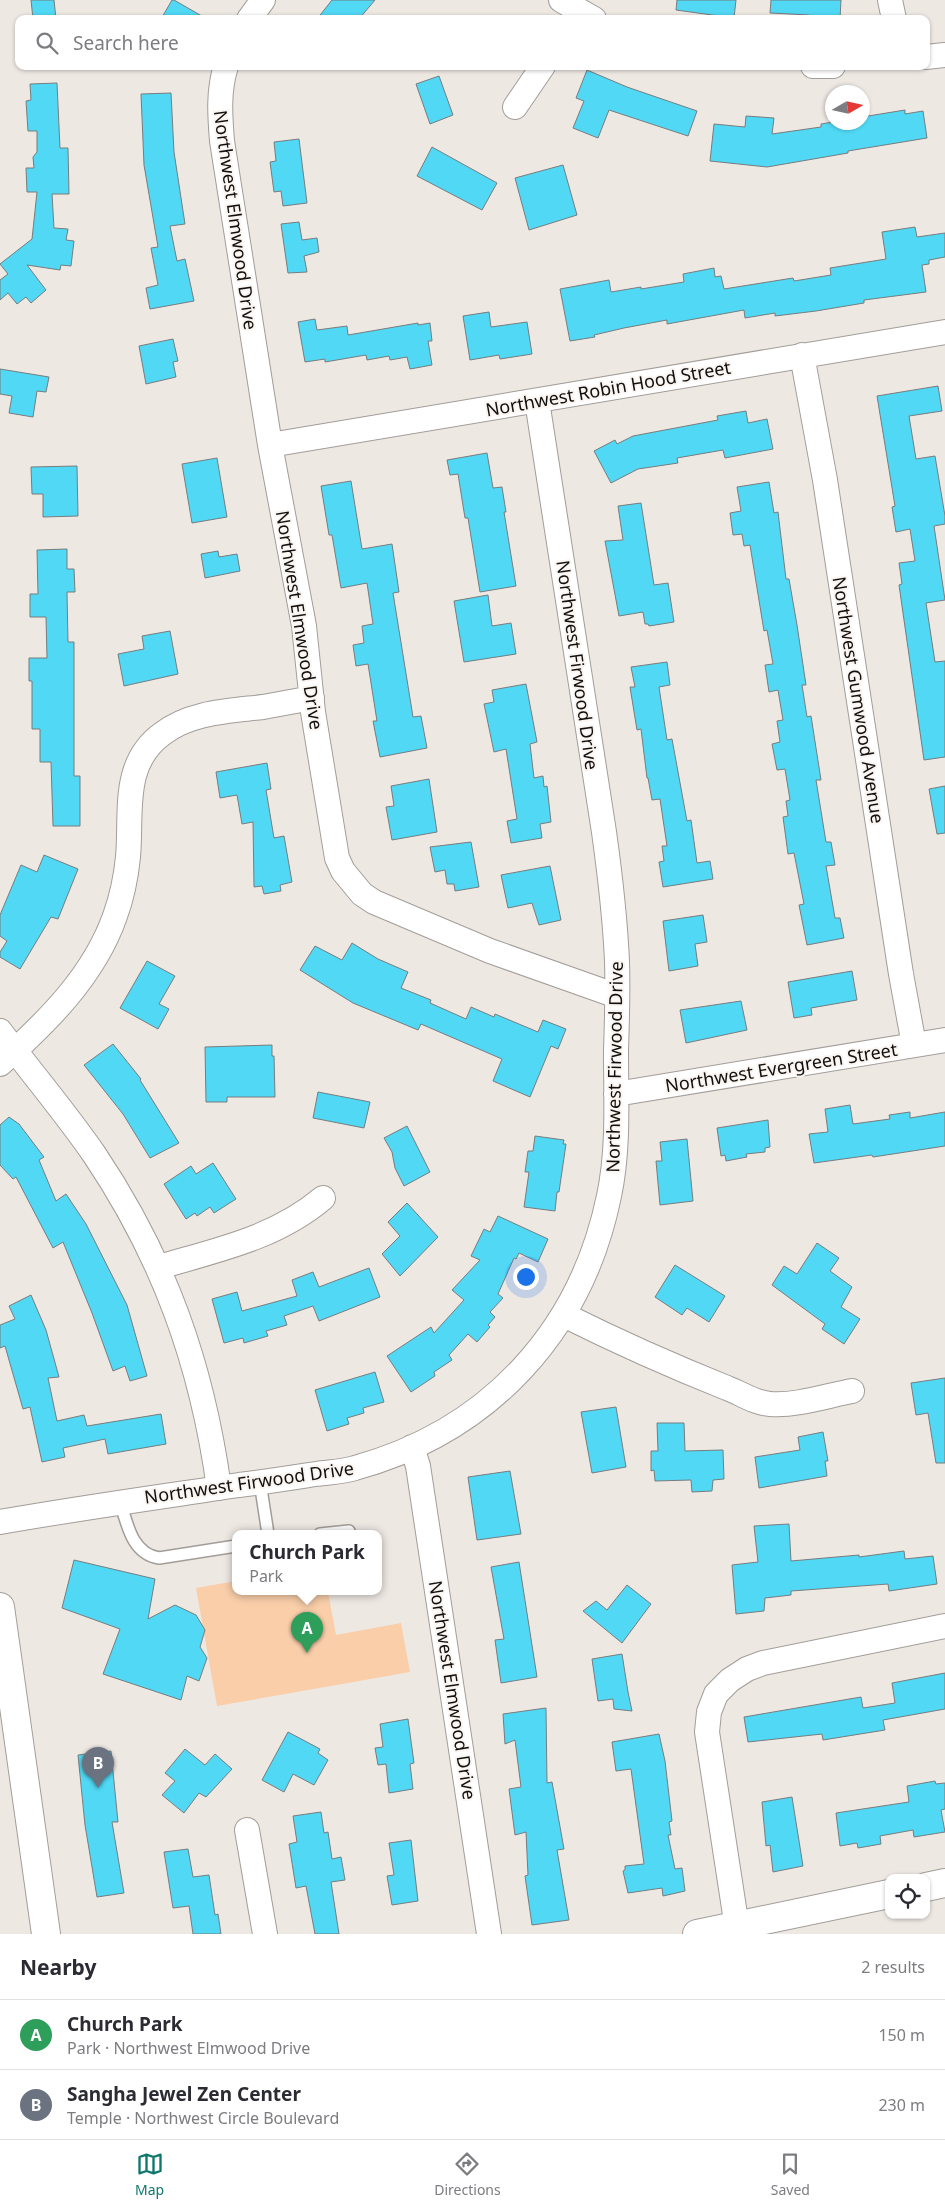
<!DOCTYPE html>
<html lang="en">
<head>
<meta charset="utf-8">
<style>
	body { margin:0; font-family:"Noto Sans",sans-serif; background:#f2f2f3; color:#2b2b33 }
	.controls { position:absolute; right:15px; bottom:15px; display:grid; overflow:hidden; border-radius:10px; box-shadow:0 1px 4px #0004 }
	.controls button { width:45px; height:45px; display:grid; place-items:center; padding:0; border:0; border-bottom:1px solid #e1e1e2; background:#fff; color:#2b2b33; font:25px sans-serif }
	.compass { position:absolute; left:825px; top:85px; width:45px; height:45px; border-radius:50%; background:#fff; box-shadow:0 1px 4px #0004; rotate:81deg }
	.you { position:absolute; left:525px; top:1276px; width:18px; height:18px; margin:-12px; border:4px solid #fff; border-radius:50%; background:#1a73e8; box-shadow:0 0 0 8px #1a73e833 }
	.badge { display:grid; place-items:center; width:32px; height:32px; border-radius:50%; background:#0f766e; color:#fff; font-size:16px; font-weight:700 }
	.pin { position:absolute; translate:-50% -41px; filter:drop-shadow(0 1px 2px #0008) }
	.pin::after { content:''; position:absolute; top:26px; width:18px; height:15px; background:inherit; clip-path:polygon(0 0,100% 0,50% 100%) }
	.popup { position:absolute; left:232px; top:1530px; width:150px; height:65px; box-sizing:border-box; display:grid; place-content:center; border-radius:10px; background:#fff; filter:drop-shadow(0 1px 4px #0005); font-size:16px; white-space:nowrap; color:#7c7c81 }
	.popup b { font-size:19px; color:#2b2b33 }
	.popup::after { content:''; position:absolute; left:50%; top:100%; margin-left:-10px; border:10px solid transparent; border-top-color:#fff }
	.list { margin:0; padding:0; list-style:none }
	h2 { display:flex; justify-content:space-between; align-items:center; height:65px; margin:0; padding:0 20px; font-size:21px }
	h2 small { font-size:16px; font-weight:400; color:#7c7c81 }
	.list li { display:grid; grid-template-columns:32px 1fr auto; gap:15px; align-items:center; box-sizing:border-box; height:70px; padding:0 20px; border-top:1px solid #e1e1e2 }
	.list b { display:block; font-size:19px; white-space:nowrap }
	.list p { margin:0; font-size:16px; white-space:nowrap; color:#7c7c81 }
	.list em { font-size:16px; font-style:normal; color:#7c7c81 }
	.icon { flex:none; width:28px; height:28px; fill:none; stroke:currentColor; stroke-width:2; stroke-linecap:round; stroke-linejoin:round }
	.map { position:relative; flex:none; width:945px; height:1934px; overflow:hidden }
	.search { position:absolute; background:#fff; box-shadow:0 1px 4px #0004; left:15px; right:15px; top:15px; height:55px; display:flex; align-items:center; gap:12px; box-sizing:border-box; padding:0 18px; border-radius:10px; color:#7c7c81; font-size:19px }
	.sheet { height:205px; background:#fff }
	nav { display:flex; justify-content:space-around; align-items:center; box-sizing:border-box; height:70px; border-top:1px solid #e1e1e2; background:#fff; font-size:14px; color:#7c7c81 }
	nav a { display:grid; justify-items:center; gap:2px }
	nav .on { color:#0f766e }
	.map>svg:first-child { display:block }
</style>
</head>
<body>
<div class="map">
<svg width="945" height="1934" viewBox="0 0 945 1934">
	<rect width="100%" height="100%" fill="#eee8e3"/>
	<path fill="#f9cea9" d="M236 1581V1592H328L336 1635 401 1623 410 1672 217 1706 196 1588Z"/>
	<path fill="#50d8f4" stroke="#767d7f" d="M31 0H54L56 19H33Z
		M172 0H174L207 19H161Z
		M332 0H375L359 19H317Z
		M677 0H736L734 18 676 10Z
		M771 0H841L840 19H809V15L770 13Z
		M587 70 627 87 697 111 688 136 609 110 598 138 573 128 584 101 576 98Z
		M439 76 453 115 430 124 416 84Z
		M57 83 60 148H68L69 194H52L54 228 68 229 66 240 74 241 71 266 61 265 60 270 27 265 46 290 31 303 26 297 17 304 8 293 0 300V280L8 274 0 264 32 239 37 192H27L26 168H34L33 157 37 152V131H28L26 101 31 100 30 84Z
		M171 93 174 152 185 224 170 226 177 261 185 259 194 301 150 309 146 288 158 285 151 248 158 247 144 165 141 94Z
		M905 110V114L923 111 927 138 848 151V153L767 167 710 161 714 124 745 127 746 116 774 118 772 134 821 127V124L833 122H862V117Z
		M299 139 307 203 283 206 281 191 274 192 270 162 276 161 274 142Z
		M432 147 497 183 482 210 417 176Z
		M563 165 577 215 529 230 515 178Z
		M299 222 302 240 317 238 319 252 304 256 307 272 288 273 281 224Z
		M915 227 917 237 945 233V257L929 260V264L922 265 926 292 864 300V303L816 311 775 316V313L745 318 744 310 667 324V320L624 328 594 335 595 337 570 341 560 289 609 280 611 292 641 287V289L684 282 683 274 714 268 715 277 721 276 724 289 793 278 794 281 831 275 830 268 886 259 882 232Z
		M489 312 491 327 527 322 532 354 500 359 499 355 470 360 463 316Z
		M315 319 317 330 347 326 348 335 418 323V325L430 323 432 341H428L432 365 410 369 407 357 390 360 389 356 367 360 366 355 325 362V359L305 362 298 322Z
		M173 339 178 361 173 362 176 377 146 384 139 346Z
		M0 369 49 377 46 392 37 391 33 417 9 413 12 396 0 394Z
		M938 386 942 411 909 416 916 459 935 456 945 516V524L934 526 945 600 926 603 935 662 945 661V757L924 760 899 585 902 584 899 563 915 561 910 529 896 532 892 507 895 506 877 396Z
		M746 411 748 423 767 419 773 449 725 458 723 450 677 458 678 463 638 469 611 483 594 451 615 440 617 444 633 436 718 420 717 416Z
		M487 453 493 488 502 487 506 512H504L516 586 480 592 468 518H465L458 474 450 475 447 460Z
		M217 458 227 517 192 523 182 464Z
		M77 466 78 516 43 517V494H32L31 467Z
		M351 481 362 549 392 544 399 592 393 593 413 717 421 716 427 748 380 757 373 721H377L368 664 356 666 353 645 364 643 362 626 373 624 367 583 341 588 332 535H329L321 486Z
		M769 482 774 513 778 512 786 579H789L797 625 806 685H802L807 717 811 716 821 780H816L826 842H831L835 865 826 866 835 918H840L844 938 807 945 799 905 804 904 794 853 788 854 783 817 788 816 786 801 790 800 785 769 777 770 772 744 780 742 777 721 783 720 778 690 769 692 765 665 773 664 767 630 764 631 750 545 744 546 742 534 733 535 730 513 741 511 737 487Z
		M641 503 654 585 668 583 674 622 649 626 648 624H645L643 612 619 616 605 541 623 540 618 506Z
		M67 549V569H74L75 592H67L68 642H74V776H80V826H53L51 762H40V729H32V681H29V658H47L46 617H30V594H38L37 550Z
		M218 551 219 557 237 554 240 571 205 578 201 554Z
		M488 595 492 626 511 623 516 654 464 662 454 601Z
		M170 631 178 674 124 686 118 654 144 649 142 636Z
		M667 662 670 685 659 687 667 740 672 739 687 821 691 820 697 863 710 861 713 879 663 887 659 862 664 861 662 846H667L660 799 652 800 648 778H647L641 729 637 730 630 687H635L631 667Z
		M526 684 537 742 530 744 534 778 543 776 544 787 547 786 551 822 540 824 542 838 511 843 507 821 517 819 506 749 494 752 484 704 494 702 492 690Z
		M267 763 271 789 266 790 274 838 284 836 292 882 280 885 281 891 264 894 262 886 254 887 253 822 242 824 237 795 220 798 216 772Z
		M429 779 437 832 392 840 386 807 394 806 391 786Z
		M945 786V833L937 834 929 789Z
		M471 842 479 887 455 891 454 884H447L445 870 435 872 430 847Z
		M44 855 78 869 58 919 51 917 20 969 0 957V952L7 941 0 936V915L21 865 37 872Z
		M550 866 561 920 539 925 532 903 508 908 501 875Z
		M703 915 707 942 695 944 698 966 669 971 663 921Z
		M352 943 378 959 408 972 401 988 431 1000 430 1003 466 1019 471 1007 494 1017 495 1014 538 1032 543 1020 566 1029 558 1049 551 1046 530 1097 493 1081 502 1059 421 1024 418 1030 353 1003 300 970 315 946 342 960Z
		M147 961 175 976 159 1004 169 1009 158 1029 120 1008Z
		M852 971 857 1000 811 1008 812 1015 794 1018 788 982Z
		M741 1001 747 1030 686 1043 680 1010Z
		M113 1044 141 1079 140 1080 179 1143 150 1158 123 1114 84 1065Z
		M272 1045V1056H274L275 1097H227V1102H206L205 1047Z
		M318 1092 370 1102 364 1128 313 1118Z
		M850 1105 853 1124 890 1119 889 1115 910 1112V1118L945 1112V1146L873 1157 872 1155 814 1163 809 1134 828 1132 825 1109Z
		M9 1117 19 1124 44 1157 39 1160 56 1201 66 1194 86 1224 127 1305 147 1376 130 1381 125 1366 113 1371 92 1313 63 1242 53 1248 16 1177 13 1179 0 1165V1125Z
		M768 1120 770 1147 765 1148V1152L746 1154 747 1157 726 1161 725 1155 721 1156 717 1128Z
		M407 1126 430 1172 404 1186 395 1168 392 1152 384 1138Z
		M535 1136 564 1140 563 1144H566L559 1192H557L555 1211 524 1207 529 1172H525L528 1151H533Z
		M687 1139 693 1201 660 1205 656 1161H662L660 1142Z
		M213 1163 236 1199 214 1213 210 1207 197 1216 195 1213 186 1219 164 1184 191 1166 196 1174Z
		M407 1203 438 1237 400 1276 382 1254 400 1236 388 1222Z
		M498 1216 548 1239 538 1262 519 1253 516 1259 514 1258 498 1294 503 1298 490 1312 495 1317 488 1325 490 1327 477 1342 468 1334 449 1355 452 1360 434 1372 435 1376 411 1392 387 1356 431 1327 434 1333 464 1300 452 1290 480 1260 471 1256 484 1229 490 1232Z
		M817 1243 839 1258 830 1271 852 1287 841 1307 860 1319 844 1344 822 1329 825 1324 772 1285 784 1266 797 1274Z
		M675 1265 725 1296 709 1322 687 1308 682 1315 655 1297Z
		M369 1268 380 1297 319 1321 313 1306 284 1316 287 1325 266 1331 268 1336 244 1343 243 1338 224 1343 212 1299 237 1292 242 1311 297 1296 292 1280 313 1272 319 1287Z
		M31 1295 46 1330 59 1377 48 1378 57 1421 84 1415 87 1426 161 1414 166 1444 108 1454 105 1439 63 1448 65 1457 42 1462 30 1407 23 1409 5 1346 0 1348V1325L15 1319 9 1306Z
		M375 1372 384 1402 363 1408 364 1413 347 1418 349 1424 327 1431 315 1390Z
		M945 1378V1463H936L928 1413 916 1415 911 1383Z
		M616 1407 626 1467 592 1473 581 1412Z
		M657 1423H684L685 1451 723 1450 724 1479 713 1480 712 1491 692 1492 691 1480 655 1481 654 1470 651 1471V1451H658Z
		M823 1432 828 1461H825L827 1476 759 1488 755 1457 800 1450 798 1437Z
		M510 1471 521 1534 477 1540 468 1477Z
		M789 1524 791 1561 859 1555V1557L904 1551 905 1559 933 1556 937 1584 889 1591 888 1584 791 1591V1595L765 1598 764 1611 736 1614 732 1565 758 1562 754 1526Z
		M74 1560 155 1579 148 1619 175 1605 196 1615 205 1630 200 1647 207 1658 199 1681 187 1676 181 1700 103 1674 120 1629 62 1608Z
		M519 1562 537 1677 501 1683 495 1640 504 1639 491 1567Z
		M627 1585 651 1604 622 1643 583 1611 596 1601 607 1610Z
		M622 1654 628 1692 632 1711 614 1709 613 1699 598 1701 592 1659Z
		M945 1673V1709L883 1720 885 1730 823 1740 822 1734 748 1742 744 1717 861 1697 863 1708 895 1703 892 1683Z
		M546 1708 547 1783 552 1782 564 1849 557 1850 569 1920 532 1925 525 1876 528 1875 526 1832 515 1835 509 1789 521 1787 515 1740 505 1744 503 1714Z
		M408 1719 414 1763 410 1764 413 1789 389 1793 386 1764 378 1765 375 1748 383 1747 380 1724Z
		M288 1732 320 1749 318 1753 328 1760 314 1785 293 1774 284 1792 262 1780Z
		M659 1734 665 1761 672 1821 669 1822 671 1835H668L675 1869 682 1868 685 1891 663 1896 662 1888 628 1893 623 1871 625 1870V1866L644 1864 631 1769 616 1771 612 1742Z
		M185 1749 205 1765 215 1754 232 1769 206 1797 199 1793 184 1813 162 1795 175 1781 165 1773Z
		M111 1751 118 1822H112L124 1893 97 1897 85 1825 78 1755Z
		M935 1781 936 1784 945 1783V1809L941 1810 945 1832 914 1837 913 1830 880 1836 881 1844 858 1848 857 1843 840 1846 836 1813 909 1802 907 1786Z
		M792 1797 803 1866 773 1872 770 1845 766 1846 762 1802Z
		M321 1812 324 1833 328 1832 332 1859 341 1857 345 1880 331 1882 339 1934H315L306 1886 296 1888 289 1844 297 1842 293 1816Z
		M411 1840 418 1901 392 1905 387 1876 394 1875 389 1843Z
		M188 1849 193 1877 209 1875 215 1915 218 1914 221 1934H193L189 1906 173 1908 164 1852Z"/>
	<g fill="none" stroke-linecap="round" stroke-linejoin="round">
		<g stroke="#a39d99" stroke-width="14">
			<path id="service" d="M260 1482 268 1534
				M120 1501C127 1524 132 1554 159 1558L236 1546
				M320 1534 349 1531"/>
		</g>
		<g stroke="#a39d99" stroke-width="26">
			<path id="minor" d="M561 0 594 19
				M890 0 894 19
				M249 19 263 0
				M926 57 945 55
				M226 66C218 91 220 116 222 141L270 445 304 626 313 712 337 858 343 871 362 894 374 902 490 951 617 996
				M813 66H833
				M515 107 543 66
				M802 355 825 480 901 974 914 1045
				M270 445 945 332
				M0 1031C31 1072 65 1112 94 1154 164 1258 202 1364 219 1488
				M0 1064C47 1022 94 976 115 916 122 897 126 877 128 857 132 813 121 764 162 734 190 712 229 711 263 707 280 704 296 701 312 698
				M616 1094 945 1040
				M159 1267C217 1250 276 1238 323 1198
				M564 1315C618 1342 672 1366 727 1388 741 1393 754 1403 770 1404 796 1406 826 1396 852 1391
				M412 1447 418 1466 489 1934
				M0 1522C79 1508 159 1497 239 1485 265 1482 290 1478 316 1474 329 1472 343 1472 355 1468 489 1431 581 1332 609 1196 619 1149 616 1099 616 1051 617 1021 618 990 617 961 615 918 610 875 604 832L537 401
				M247 1830 265 1934
				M738 1934 707 1732 709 1712 716 1694 730 1680 747 1669 763 1663 945 1626"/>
		</g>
		<g stroke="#a39d99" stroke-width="30">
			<path id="tertiary" d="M926 1887 945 1883
				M697 1934 889 1894"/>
		</g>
		<g stroke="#a39d99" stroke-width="30">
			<path id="secondary" d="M0 1607 46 1934"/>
		</g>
		<use href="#service" stroke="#fff" stroke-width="11"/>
		<use href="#minor" stroke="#fff" stroke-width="24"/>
		<use href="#tertiary" stroke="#fff" stroke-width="28"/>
		<use href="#secondary" stroke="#fff" stroke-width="28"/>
	</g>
	<g text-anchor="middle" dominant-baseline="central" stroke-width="4" stroke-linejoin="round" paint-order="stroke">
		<g font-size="18" fill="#11100e" stroke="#fbf5f1">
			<text transform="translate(236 220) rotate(82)">Northwest Elmwood Drive</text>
			<text transform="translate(608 388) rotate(-10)">Northwest Robin Hood Street</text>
			<text transform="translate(300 620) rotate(81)">Northwest Elmwood Drive</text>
			<text transform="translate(578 665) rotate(82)">Northwest Firwood Drive</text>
			<text transform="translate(859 700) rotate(81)">Northwest Gumwood Avenue</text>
			<text transform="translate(614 1067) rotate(-89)">Northwest Firwood Drive</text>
			<text transform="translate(781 1067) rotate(-9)">Northwest Evergreen Street</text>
			<text transform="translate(249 1482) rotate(-8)">Northwest Firwood Drive</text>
			<text transform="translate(453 1690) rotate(81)">Northwest Elmwood Drive</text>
		</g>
	</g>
</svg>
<div class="controls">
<button><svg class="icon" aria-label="locate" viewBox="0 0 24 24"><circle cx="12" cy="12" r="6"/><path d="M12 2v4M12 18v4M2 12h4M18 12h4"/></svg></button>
</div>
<svg class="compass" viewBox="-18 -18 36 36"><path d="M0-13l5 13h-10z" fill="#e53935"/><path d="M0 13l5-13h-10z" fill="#7c7c81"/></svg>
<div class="you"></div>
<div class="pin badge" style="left:307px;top:1653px;background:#2e9e5b">A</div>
<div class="popup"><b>Church Park</b>Park</div>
<div class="pin badge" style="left:98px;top:1788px;background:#6b7280">B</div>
<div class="search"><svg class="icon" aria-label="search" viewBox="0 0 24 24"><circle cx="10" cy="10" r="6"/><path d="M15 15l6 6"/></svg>Search here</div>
</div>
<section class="sheet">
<h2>Nearby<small>2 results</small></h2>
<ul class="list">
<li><span class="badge" style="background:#2e9e5b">A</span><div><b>Church Park</b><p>Park · Northwest Elmwood Drive</p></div><em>150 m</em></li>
<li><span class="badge" style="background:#6b7280">B</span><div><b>Sangha Jewel Zen Center</b><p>Temple · Northwest Circle Boulevard</p></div><em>230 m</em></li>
</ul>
</section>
<nav>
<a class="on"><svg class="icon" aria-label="map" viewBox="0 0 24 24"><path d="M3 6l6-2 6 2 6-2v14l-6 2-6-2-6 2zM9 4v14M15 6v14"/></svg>Map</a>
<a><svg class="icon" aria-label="directions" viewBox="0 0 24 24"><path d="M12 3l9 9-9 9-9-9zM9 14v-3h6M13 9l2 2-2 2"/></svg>Directions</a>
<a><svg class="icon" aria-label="saved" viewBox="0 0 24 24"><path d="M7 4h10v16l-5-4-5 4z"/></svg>Saved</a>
</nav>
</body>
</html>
